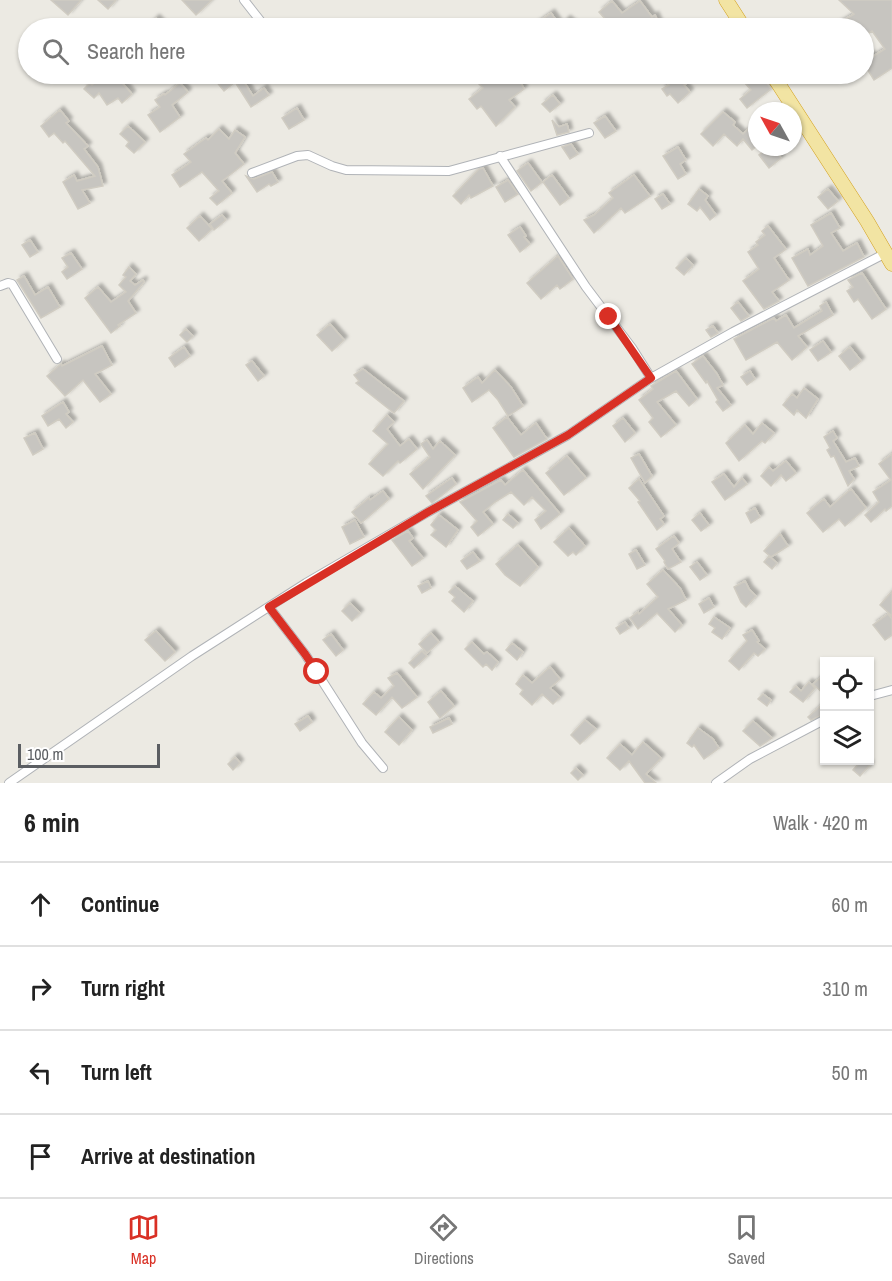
<!DOCTYPE html>
<html lang="en">
<head>
<meta charset="utf-8">
<style>
	body { margin:0; font-family:"Archivo Narrow",sans-serif; background:#f6f6f6; color:#222 }
	.controls { position:absolute; right:18px; bottom:18px; display:grid; overflow:hidden; border-radius:0px; box-shadow:0 2px 4px #0004 }
	.controls button { width:54px; height:54px; display:grid; place-items:center; padding:0; border:0; border-bottom:2px solid #e0e0e0; background:#fff; color:#222; font:30px sans-serif }
	.compass { position:absolute; left:748px; top:102px; width:54px; height:54px; border-radius:50%; background:#fff; box-shadow:0 2px 4px #0004; rotate:310deg }
	.scale { position:absolute; left:18px; bottom:15px; width:142px; box-sizing:border-box; padding-left:6px; border:3px solid #5b5e62; border-top:0; font-size:16px; line-height:21px; white-space:nowrap; color:#5b5e62; -webkit-text-stroke:4px #fff; paint-order:stroke }
	.stop { position:absolute; width:18px; height:18px; margin:-14px; border:4px solid #d93025; border-radius:50%; background:#fff }
	.stop.end { background:#d93025; border-color:#fff; box-shadow:0 2px 6px #0008 }
	.list { margin:0; padding:0; list-style:none }
	h2 { display:flex; justify-content:space-between; align-items:center; height:78px; margin:0; padding:0 24px; font-size:26px }
	h2 small { font-size:20px; font-weight:400; color:#767676 }
	.list li { display:grid; grid-template-columns:39px 1fr auto; gap:18px; align-items:center; box-sizing:border-box; height:84px; padding:0 24px; border-top:2px solid #e0e0e0 }
	.list b { display:block; font-size:22px; white-space:nowrap }
	.list em { font-size:20px; font-style:normal; color:#767676 }
	.icon { flex:none; width:33px; height:33px; fill:none; stroke:currentColor; stroke-width:2; stroke-linecap:round; stroke-linejoin:round }
	.map { position:relative; flex:none; width:892px; height:783px; overflow:hidden }
	.search { position:absolute; background:#fff; box-shadow:0 2px 4px #0004; left:18px; right:18px; top:18px; height:66px; display:flex; align-items:center; gap:15px; box-sizing:border-box; padding:0 21px; border-radius:33px; color:#767676; font-size:22px }
	.sheet { height:414px; background:#fff }
	nav { display:flex; justify-content:space-around; align-items:center; box-sizing:border-box; height:84px; border-top:2px solid #e0e0e0; background:#fff; font-size:16px; color:#767676 }
	nav a { display:grid; justify-items:center; gap:3px }
	nav .on { color:#d93025 }
	.map>svg:first-child { display:block }
</style>
</head>
<body>
<div class="map">
<svg width="892" height="783" viewBox="0 0 892 783">
	<defs>
		<filter id="shadow"><feDropShadow dx="3.5" dy="-3.5" stdDeviation="1.5" flood-color="#0004"/></filter>
	</defs>
	<rect width="100%" height="100%" fill="#eceae3"/>
	<path fill="#c7c5c0" stroke="#d0ccc2" stroke-width="1.5" filter="url(#shadow)" d="M51 0H81L68 15Z
		M98 0H116L108 9Z
		M182 0H212L196 15Z
		M839 0H892V68L874 80 864 64V58L870 54 872 57 885 49 872 31 864 36V28H831L854 14Z
		M612 1 622 13 640 1 652 17 655 15 660 26 655 28H613L599 12Z
		M551 13 559 24 552 28H530Z
		M156 18 166 28H146Z
		M567 19 578 28H558Z
		M105 74H114L132 94 122 103 118 98 107 105 99 93 94 98 84 89 90 83 92 85Z
		M210 74H222L225 77 229 74H239L253 96 264 88 269 95 251 107 235 82 224 91Z
		M475 74H484L492 81 501 74H511L515 79 518 77 524 89 509 100 515 107 496 126 481 106 477 109 469 99 483 88 472 77Z
		M658 74H699L690 78 691 81 684 85 690 92 678 103 670 94 667 96 662 89 669 85Z
		M737 74H761L771 89 747 108 740 99 751 90Z
		M180 83 188 92 172 105 180 117 160 132 148 115 160 107 155 100 164 94 165 95Z
		M553 95 560 104 550 112 542 104Z
		M297 108 304 120 289 129 282 118Z
		M60 110 69 121 66 123 88 146 84 149 98 167 103 186 82 190 90 203 78 209 63 182 74 175 77 181 95 176 65 141 63 143 54 133 49 137 41 126Z
		M723 112 735 122 733 125 743 134 751 126 752 128 757 124V146L752 150 743 139 737 146 724 134 713 146 701 134Z
		M605 116 616 131 605 138 594 123Z
		M552 120 559 127 567 124 569 132 557 135Z
		M128 126 145 142 134 153 126 146 129 142 120 134Z
		M219 129 229 139 235 130 245 137 235 153 244 164 222 181 232 193 217 205 210 198 219 191 202 172 180 187 172 175 191 162 184 154 206 138 208 140Z
		M571 144 578 154 570 159 562 147Z
		M678 147 686 160 680 164 686 174 678 179 663 156Z
		M770 147H773L781 158 769 168 759 155Z
		M528 163 542 182 531 191 517 171Z
		M483 168 493 186 471 198 469 195 461 204 453 196 479 169Z
		M272 172 278 182 271 186 269 184 257 192 246 176 254 179Z
		M552 175 569 198 560 205 543 182Z
		M634 175 650 196 625 213 621 208 594 233 584 220 594 215 613 198 609 193Z
		M508 180 518 194 505 202 496 187Z
		M699 189 708 196 705 200 716 215 710 220 700 207 697 211 688 204Z
		M828 189 838 201 828 209 818 197Z
		M663 194 670 204 662 209 655 199Z
		M831 213 840 228 831 233 843 251 857 243 864 257 808 286 792 258 808 249 810 255 823 246 811 225Z
		M222 215 226 220 214 230 210 224Z
		M200 216 212 229 199 241 187 228Z
		M768 226 786 249 774 258 789 280 772 292 779 301 764 309 743 281 759 269 748 252 758 245 756 242 765 235 762 231Z
		M520 227 526 236 524 237 530 244 520 252 508 235Z
		M30 240 38 252 30 257 22 245Z
		M71 253 82 269 67 279 62 272 68 267 62 258Z
		M558 256 573 279 560 289 557 285 541 299 527 283Z
		M686 258 693 265 684 275 676 268Z
		M129 267 136 274 130 281 135 285 143 280 144 282 128 301 136 313 118 325 120 326 111 333 85 298 98 287 111 302 126 292 119 285 126 277 123 275Z
		M862 273 886 309 872 319 858 299 854 302 847 291 853 287 848 280Z
		M24 276 35 295 48 287 60 307 41 318 17 280Z
		M738 302 749 316 741 321 731 308Z
		M826 302 833 315 798 336 807 347 792 360 777 342 746 360 734 339 774 318 776 321 786 315 794 328 822 311 820 306Z
		M330 324 344 340 332 351 317 335Z
		M713 326 718 333 711 337 706 330Z
		M186 329 193 336 187 342 180 335Z
		M823 341 831 352 818 361 810 350Z
		M102 346 112 365 95 374 111 394 100 402 83 380 65 396 47 376 61 364 62 366Z
		M184 347 190 356 175 367 169 358Z
		M850 347 861 361 850 370 839 356Z
		M703 356 717 374 723 385 717 388 731 405 723 411 716 402 718 400 707 381 706 383 692 364Z
		M252 361 264 376 258 381 246 365Z
		M363 369 404 401 394 413 356 383 359 381 354 375Z
		M495 370 511 387 523 406 508 416 498 400 489 390 472 402 463 388 478 377 482 383Z
		M676 371 697 399 689 406 676 391 657 402 676 425 661 437 649 422 653 418 639 400 653 389 651 386Z
		M750 371 755 379 747 385 741 377Z
		M804 388 818 399 806 418 797 410 794 415 783 405 792 394 797 398Z
		M63 402 69 412 66 414 73 422 66 428 59 419 48 426 42 416Z
		M387 415 394 422 387 429 400 446 409 439 417 449 400 463 398 461 383 476 369 464 388 444 373 431Z
		M507 417 521 435 536 423 547 439 514 457 493 428Z
		M623 418 635 433 625 442 613 426Z
		M762 423 774 433 765 443 762 441 739 461 726 443 745 425 753 434Z
		M833 431 837 438 833 441 846 462 855 458 859 466 849 471 854 479 848 486 834 456 831 457 827 450 830 448 824 437Z
		M35 433 43 449 33 455 24 438Z
		M427 440 433 449 440 441 455 455 423 489 410 474 430 457 421 444Z
		M639 454 652 476 645 483 631 458Z
		M892 454V506L886 511 885 509 871 522 865 515 879 502 873 492 891 480 879 464Z
		M567 456 586 478 564 495 546 473Z
		M786 461 796 473 786 481 781 475 771 486 761 476 769 467 773 471Z
		M523 470 560 514 541 529 535 520 546 511 532 497 524 505 511 492 495 502 483 512 493 524 478 536 471 527 477 521 460 502 501 480 505 485Z
		M724 474 734 487 742 478 747 484 725 500 712 482Z
		M452 478 456 484 432 503 426 496Z
		M639 479 664 516 660 519 664 524 657 530 638 502 640 501 629 488Z
		M851 489 866 508 845 526 839 519 823 532 807 513 824 499 830 507Z
		M383 491 389 499 361 523 352 512 369 498 370 500Z
		M755 508 760 517 751 523 746 513Z
		M700 513 709 525 701 531 692 520Z
		M508 514 518 523 513 528 503 520Z
		M439 515 458 530 446 547 431 535 436 530 431 525Z
		M355 520 364 537 350 544 342 527Z
		M569 528 585 546 576 555 573 552 568 556 554 542Z
		M408 531 413 538 409 541 423 558 412 566 392 540Z
		M780 534 788 546 771 557 764 551Z
		M674 536 679 543 672 549 681 562 668 569 664 562 665 561 656 549Z
		M518 545 538 567 520 586 505 575 496 564Z
		M636 550 645 565 637 569 629 554Z
		M473 552 480 561 467 569 461 561Z
		M769 556 777 563 772 569 764 562Z
		M697 562 707 575 700 580 690 567Z
		M663 570 680 588 686 600 668 609 682 625 675 632 657 613 638 629 630 618 638 612 639 614 658 597 647 584Z
		M428 581 431 588 422 593 418 586Z
		M745 581 749 589 756 596 746 607 741 602 734 587Z
		M455 586 473 601 464 612 452 601 455 597 449 592Z
		M892 591V616L880 605Z
		M709 598 714 607 704 613 699 604Z
		M350 603 360 613 352 621 342 611Z
		M888 614 892 619V635L885 640 873 625Z
		M714 617 730 628 722 639 712 632 715 628 709 624Z
		M625 622 629 628 620 634 616 628Z
		M752 630 759 641 757 642 765 649 758 656 754 653 739 670 729 661 747 641 743 635Z
		M156 631 175 652 165 661 145 640Z
		M431 633 439 642 427 653 419 644Z
		M331 634 343 650 336 656 323 640Z
		M472 642 484 654 487 652 498 662 492 670 486 664 483 667 465 649Z
		M512 643 523 652 517 660 506 650Z
		M422 651 427 656 414 668 409 663Z
		M550 667 560 679 550 688 560 697 553 704 542 694 532 705 520 694 523 690 516 684 523 675 532 683Z
		M397 673 417 697 402 708 392 697 376 715 363 704 374 692 381 698 394 686 388 678Z
		M825 674V695L813 684Z
		M809 682 815 688 803 702 790 692 796 686 801 691Z
		M441 691 454 706 440 718 428 702Z
		M763 694 771 700 767 706 758 699Z
		M825 702V714L811 720 808 717Z
		M308 716 312 722 300 731 295 724Z
		M399 717 412 730 399 745 385 732Z
		M449 718 452 724 433 733 430 727Z
		M585 720 596 729 580 744 571 735Z
		M753 721 772 738 760 746 743 731Z
		M698 728 713 739 719 748 704 759 694 745 692 747 687 743Z
		M643 742 661 758 646 774 656 783H645L629 761 620 770 607 758 620 744 632 755Z
		M235 757 240 763 233 770 228 764Z
		M862 760 870 765 860 776 853 770Z
		M576 768 583 775 578 780 571 773Z"/>
	<g fill="none" stroke-linecap="round" stroke-linejoin="round">
		<g stroke="#b0b3b7" stroke-width="10">
			<path id="minor" d="M244 0 266 28
				M500 156 586 287 632 348 651 378
				M252 173 297 156 308 155 332 166 346 170 449 171 589 133
				M0 286 8 283 12 284 57 359
				M269 607 305 654 362 743 383 768
				M870 696 892 690
				M9 783 192 656 306 583 428 512 568 435 651 378 733 332 886 253
				M716 783 750 759 824 720"/>
		</g>
		<g stroke="#d3a01c" stroke-width="15">
			<path id="trunk" d="M726 0 744 28
				M772 74 867 221 892 264"/>
		</g>
		<use href="#minor" stroke="#fff" stroke-width="8"/>
		<use href="#trunk" stroke="#f2e4a3" stroke-width="14"/>
	</g>
	<g fill="none" stroke-linecap="round" stroke-linejoin="round">
		<path stroke="#d93025" stroke-width="8" d="M317 672 305 654 269 607 428 512 568 435 651 378 609 317"/>
	</g>
</svg>
<div class="controls">
<button><svg class="icon" aria-label="locate" viewBox="0 0 24 24"><circle cx="12" cy="12" r="6"/><path d="M12 2v4M12 18v4M2 12h4M18 12h4"/></svg></button>
<button><svg class="icon" aria-label="layers" viewBox="0 0 24 24"><path d="M12 4l9 5-9 5-9-5zM3 14l9 5 9-5"/></svg></button>
</div>
<svg class="compass" viewBox="-18 -18 36 36"><path d="M0-13l5 13h-10z" fill="#e53935"/><path d="M0 13l5-13h-10z" fill="#767676"/></svg>
<div class="scale">100 m</div>
<div class="stop" style="left:317px;top:672px"></div>
<div class="stop end" style="left:609px;top:317px"></div>
<div class="search"><svg class="icon" aria-label="search" viewBox="0 0 24 24"><circle cx="10" cy="10" r="6"/><path d="M15 15l6 6"/></svg>Search here</div>
</div>
<section class="sheet">
<h2>6 min<small>Walk · 420 m</small></h2>
<ul class="list">
<li><svg class="icon" aria-label="ahead" viewBox="0 0 24 24"><path d="M12 20V5M6 11l6-6 6 6"/></svg><div><b>Continue</b></div><em>60 m</em></li>
<li><svg class="icon" aria-label="right" viewBox="0 0 24 24"><path d="M7 20v-9h11M14 6l5 5-5 5"/></svg><div><b>Turn right</b></div><em>310 m</em></li>
<li><svg class="icon" aria-label="left" viewBox="0 0 24 24"><path d="M17 20v-9H6M10 6l-5 5 5 5"/></svg><div><b>Turn left</b></div><em>50 m</em></li>
<li><svg class="icon" aria-label="arrive" viewBox="0 0 24 24"><path d="M6 21V4h12l-3 4 3 4H6"/></svg><div><b>Arrive at destination</b></div></li>
</ul>
</section>
<nav>
<a class="on"><svg class="icon" aria-label="map" viewBox="0 0 24 24"><path d="M3 6l6-2 6 2 6-2v14l-6 2-6-2-6 2zM9 4v14M15 6v14"/></svg>Map</a>
<a><svg class="icon" aria-label="directions" viewBox="0 0 24 24"><path d="M12 3l9 9-9 9-9-9zM9 14v-3h6M13 9l2 2-2 2"/></svg>Directions</a>
<a><svg class="icon" aria-label="saved" viewBox="0 0 24 24"><path d="M7 4h10v16l-5-4-5 4z"/></svg>Saved</a>
</nav>
</body>
</html>
